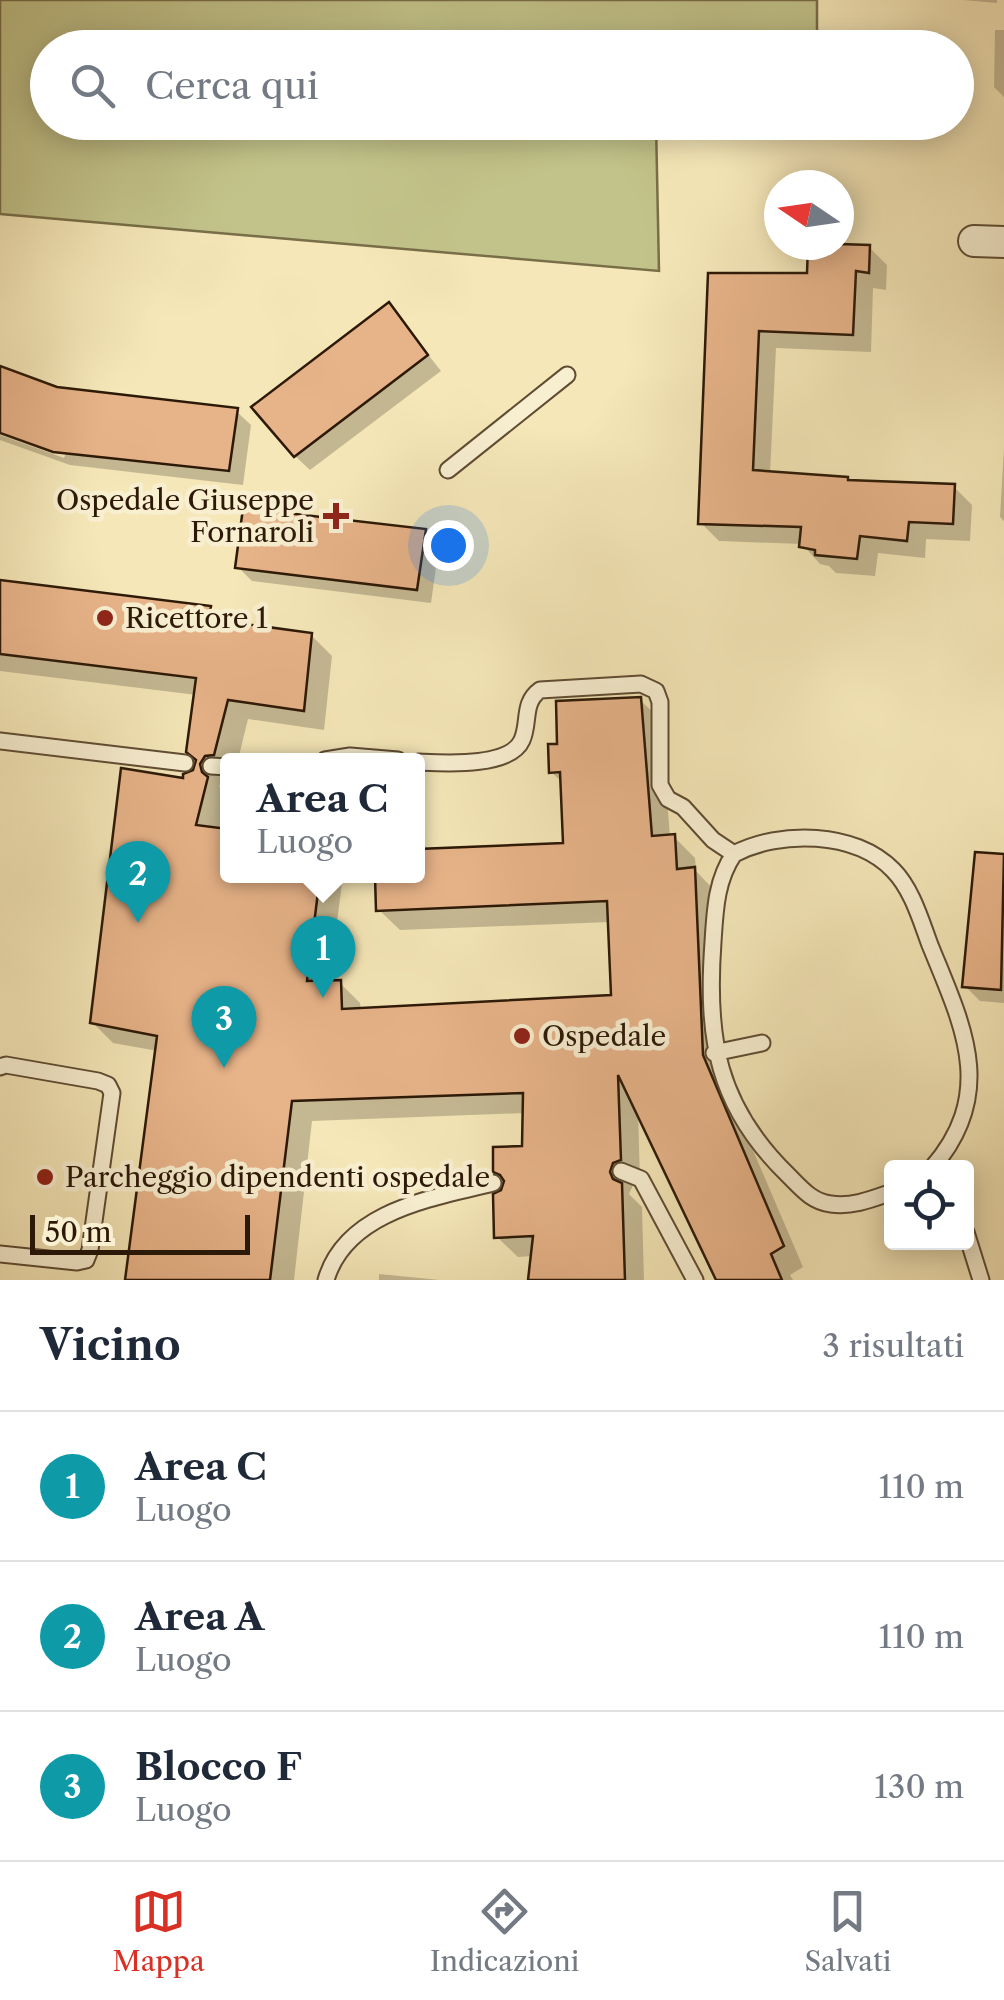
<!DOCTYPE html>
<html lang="it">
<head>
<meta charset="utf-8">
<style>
	body { margin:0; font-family:"Libre Caslon Text",serif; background:#f2f2f3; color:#1f2937 }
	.controls { position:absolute; right:30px; bottom:30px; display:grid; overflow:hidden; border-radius:10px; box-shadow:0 5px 25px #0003 }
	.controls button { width:90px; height:90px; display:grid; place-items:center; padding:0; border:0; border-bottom:2px solid #e0e1e3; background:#fff; color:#1f2937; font:50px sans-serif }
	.compass { position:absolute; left:764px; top:170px; width:90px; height:90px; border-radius:50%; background:#fff; box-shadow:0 5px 25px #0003; rotate:283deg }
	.scale { position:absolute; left:30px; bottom:25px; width:220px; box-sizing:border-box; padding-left:10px; border:5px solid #2d1907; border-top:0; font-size:28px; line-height:35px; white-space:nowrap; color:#2d1907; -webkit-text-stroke:8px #f8efd1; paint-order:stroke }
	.you { position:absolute; left:448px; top:545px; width:35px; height:35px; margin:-25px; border:8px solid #fff; border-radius:50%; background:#1a73e8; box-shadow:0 0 0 15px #1a73e833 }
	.badge { display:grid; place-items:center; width:65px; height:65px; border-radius:50%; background:#d93025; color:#fff; font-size:32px; font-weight:700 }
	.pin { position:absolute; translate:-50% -82px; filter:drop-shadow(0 2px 5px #0008) }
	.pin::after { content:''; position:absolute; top:52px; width:35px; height:30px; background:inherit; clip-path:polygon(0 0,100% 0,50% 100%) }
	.popup { position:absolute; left:220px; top:753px; width:205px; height:130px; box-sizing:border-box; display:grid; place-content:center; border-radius:10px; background:#fff; filter:drop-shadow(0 2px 8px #0005); font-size:32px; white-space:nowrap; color:#747a83 }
	.popup b { font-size:38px; color:#1f2937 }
	.popup::after { content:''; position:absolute; left:50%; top:100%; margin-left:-20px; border:20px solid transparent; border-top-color:#fff }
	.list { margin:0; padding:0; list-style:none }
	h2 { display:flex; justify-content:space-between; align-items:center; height:130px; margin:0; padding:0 40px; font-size:42px }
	h2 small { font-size:32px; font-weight:400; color:#747a83 }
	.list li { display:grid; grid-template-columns:65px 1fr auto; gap:30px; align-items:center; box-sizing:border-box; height:150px; padding:0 40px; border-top:2px solid #e0e1e3 }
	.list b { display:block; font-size:38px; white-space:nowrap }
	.list p { margin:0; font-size:32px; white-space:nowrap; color:#747a83 }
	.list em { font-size:32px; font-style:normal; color:#747a83 }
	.icon { flex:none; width:55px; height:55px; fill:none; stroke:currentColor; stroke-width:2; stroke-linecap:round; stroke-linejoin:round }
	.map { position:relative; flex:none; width:1004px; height:1280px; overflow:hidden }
	.search { position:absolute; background:#fff; box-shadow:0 5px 25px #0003; left:30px; right:30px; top:30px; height:110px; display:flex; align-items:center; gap:25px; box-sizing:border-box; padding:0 35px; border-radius:55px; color:#747a83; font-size:38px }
	.sheet { height:580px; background:#fff }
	nav { display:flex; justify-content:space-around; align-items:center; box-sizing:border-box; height:140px; border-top:2px solid #e0e1e3; background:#fff; font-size:28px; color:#747a83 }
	nav a { display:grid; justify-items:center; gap:5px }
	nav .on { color:#d93025 }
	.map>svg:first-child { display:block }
</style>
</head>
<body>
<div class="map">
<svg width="1004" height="1280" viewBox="0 0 1004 1280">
	<rect width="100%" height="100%" fill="#f5e7b8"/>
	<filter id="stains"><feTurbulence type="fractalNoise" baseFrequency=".002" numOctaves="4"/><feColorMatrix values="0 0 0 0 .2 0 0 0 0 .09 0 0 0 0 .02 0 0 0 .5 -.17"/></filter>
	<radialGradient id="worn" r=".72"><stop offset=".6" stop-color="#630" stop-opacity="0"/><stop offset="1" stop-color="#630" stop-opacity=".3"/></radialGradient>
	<path fill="#c2c38a" stroke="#786e48" stroke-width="2.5" d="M0 0H817V47L48 48V122L656 123 659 271 0 214Z"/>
	<path fill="#0003" d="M963 0H997V3Z
		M995 30H1004V97L994 87Z
		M869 247 887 265 886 290 873 288 871 352 776 348 770 474 847 479 851 483 954 487 972 505 970 541 926 539 925 558 878 553 875 576 836 573 829 566 820 564 802 544 719 541 701 523 711 275 809 276Z
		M389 305 441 371 310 470 295 456Z
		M0 369 57 389 236 411 251 425 243 485 70 465 0 440V435L64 458 66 453 0 430Z
		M1004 448V521L1000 517Z
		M425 531 439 546 431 603 252 581 238 567Z
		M0 582 210 609 225 624 311 635 332 656 324 730 248 719 238 760H228V776L219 786 228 800 220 830 228 876H343L329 983H340L360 1003 361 1010 614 998 610 922 400 930 379 910 378 876H418V852L566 845 563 783 551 772 560 746 640 700 661 720 670 837H674L695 858 696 871 715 891 722 1078 803 1267 790 1275 793 1280H719L638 1111 640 1180 634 1183 629 1194 642 1207 644 1280H531L533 1256 518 1257 497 1237 506 1182 496 1171 524 1149 525 1113 312 1121 294 1280H128L158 1051 113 1043 92 1022 185 781 196 772 197 695 0 671Z
		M977 855 1004 857V1003L980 1001 965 986Z
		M379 1274 440 1280H379Z"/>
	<path fill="#e7b389" stroke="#2d1907" stroke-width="2.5" d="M839 244 870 245 869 273 856 271 853 335 759 331 753 470 848 477V480L955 484 953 524 909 522 907 541 860 536 857 559 815 555V550L799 547 801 527 698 524 708 273H807L808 245Z
		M389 302 428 355 294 457 251 407Z
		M0 366 57 387 238 408 229 471 53 452 0 433Z
		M243 508 426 529 417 590 235 568Z
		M0 580 211 606 209 619 312 633 304 711 228 700 214 755 205 756 200 764 202 772 208 777 196 825 228 829V876H320L307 981 341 980 342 1009 611 995 607 901 376 911 375 876H418V849L563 843 560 772 549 773 548 744H557L556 701 641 697 652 836 675 834 677 869 695 867 703 1055 784 1246 771 1254 782 1280H716L618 1075 621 1160 613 1163 610 1172 613 1179 622 1183 625 1280H528L533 1236 494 1238 493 1194 501 1190 504 1181 500 1175 493 1172V1147L522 1146 523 1093 292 1101 270 1280H125L157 1036 90 1023 121 768 183 778V774L193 770 196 760 186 752 196 678 0 654Z
		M975 852 1004 854 1001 990 962 987Z"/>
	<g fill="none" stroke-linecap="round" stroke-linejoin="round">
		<g stroke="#5f4c33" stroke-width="19">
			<path id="lane" d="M448 470 567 375
				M0 741 185 763
				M325 760 350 756 398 760
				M418 762C443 763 510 768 522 740 530 722 522 703 540 690L641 684 656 691 660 702V785L668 799 683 807 713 840 734 854
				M211 766 228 767
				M714 1053 762 1043
				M0 1067 6 1065 98 1081 108 1085 112 1093 90 1250 86 1260 77 1262 0 1254
				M621 1171 641 1179 695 1280
				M892 1192C872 1199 853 1207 831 1204 812 1202 801 1188 788 1175 717 1106 706 1038 713 942 715 911 716 880 734 854 780 830 855 831 893 870 912 889 921 921 930 945 962 1024 998 1092 932 1168
				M966 1232 981 1280
				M326 1280C346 1211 433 1198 493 1183"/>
		</g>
		<g stroke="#5f4c33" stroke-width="34">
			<path id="street" d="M974 241 1004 242"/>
		</g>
		<use href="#lane" stroke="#f8efd1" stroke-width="15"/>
		<use href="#street" stroke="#f8efd1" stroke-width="30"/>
	</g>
	<g fill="#8f2418" stroke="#f8efd1" stroke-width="4">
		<path d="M331 501h10v10h10v10h-10v10h-10v-10h-10v-10h10z"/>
		<circle cx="105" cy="618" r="10"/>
		<circle cx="522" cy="1036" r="10"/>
		<circle cx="45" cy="1177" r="10"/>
	</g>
	<g text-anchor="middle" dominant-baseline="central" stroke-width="9" stroke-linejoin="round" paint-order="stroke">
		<g font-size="28" fill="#2d1907" stroke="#f8efd1" text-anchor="start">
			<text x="314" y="500" text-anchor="end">Ospedale Giuseppe<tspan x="314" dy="32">Fornaroli</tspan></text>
			<text x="125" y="618">Ricettore 1</text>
			<text x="542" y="1036">Ospedale</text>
			<text x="65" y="1177">Parcheggio dipendenti ospedale</text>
		</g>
	</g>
	<rect width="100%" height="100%" filter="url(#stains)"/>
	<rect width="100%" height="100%" fill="url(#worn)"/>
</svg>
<div class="controls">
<button><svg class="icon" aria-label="locate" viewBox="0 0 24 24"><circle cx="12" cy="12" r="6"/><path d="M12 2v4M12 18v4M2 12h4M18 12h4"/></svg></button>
</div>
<svg class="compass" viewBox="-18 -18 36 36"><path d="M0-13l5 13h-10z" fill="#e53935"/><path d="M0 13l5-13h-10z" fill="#747a83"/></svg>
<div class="scale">50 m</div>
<div class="you"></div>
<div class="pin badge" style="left:323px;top:998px;background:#0f9aa8">1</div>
<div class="popup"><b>Area C</b>Luogo</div>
<div class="pin badge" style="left:138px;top:923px;background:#0f9aa8">2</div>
<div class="pin badge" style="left:224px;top:1068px;background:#0f9aa8">3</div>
<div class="search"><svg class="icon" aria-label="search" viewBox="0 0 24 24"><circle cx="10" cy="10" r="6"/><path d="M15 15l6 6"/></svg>Cerca qui</div>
</div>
<section class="sheet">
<h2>Vicino<small>3 risultati</small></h2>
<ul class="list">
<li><span class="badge" style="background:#0f9aa8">1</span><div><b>Area C</b><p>Luogo</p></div><em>110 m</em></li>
<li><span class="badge" style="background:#0f9aa8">2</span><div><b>Area A</b><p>Luogo</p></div><em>110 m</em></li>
<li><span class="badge" style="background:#0f9aa8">3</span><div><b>Blocco F</b><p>Luogo</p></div><em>130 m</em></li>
</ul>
</section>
<nav>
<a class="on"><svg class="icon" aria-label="map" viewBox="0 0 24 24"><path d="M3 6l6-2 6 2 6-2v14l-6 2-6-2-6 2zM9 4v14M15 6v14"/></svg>Mappa</a>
<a><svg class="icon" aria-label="directions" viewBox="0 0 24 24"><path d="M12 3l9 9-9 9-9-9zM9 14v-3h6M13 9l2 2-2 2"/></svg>Indicazioni</a>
<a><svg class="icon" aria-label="saved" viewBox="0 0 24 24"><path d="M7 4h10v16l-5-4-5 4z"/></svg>Salvati</a>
</nav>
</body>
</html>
